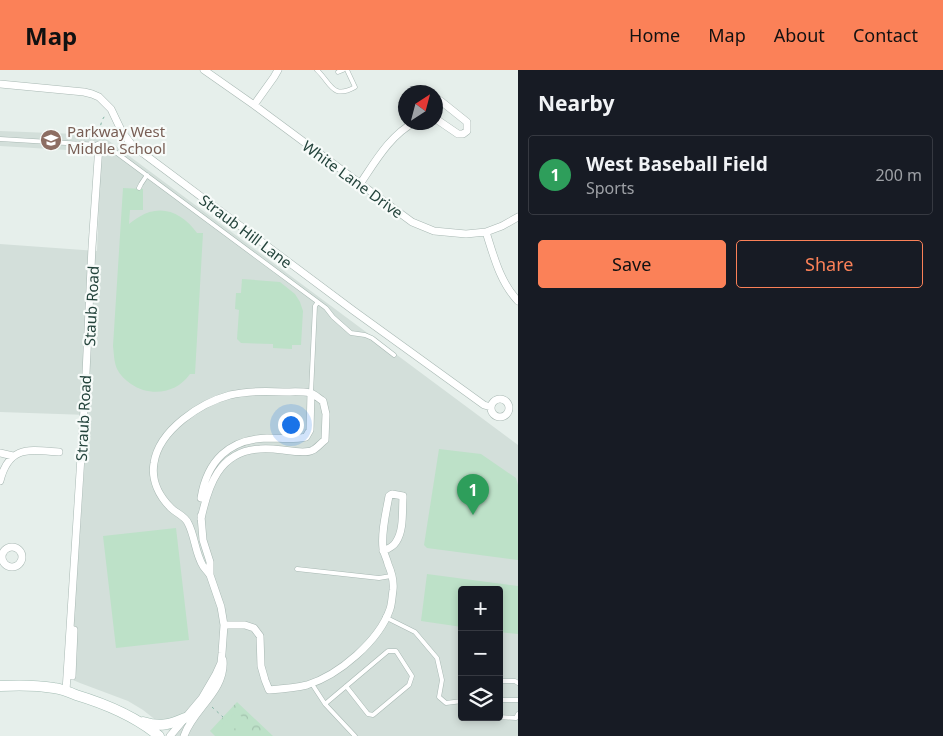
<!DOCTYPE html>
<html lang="en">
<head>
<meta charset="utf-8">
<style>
	body { margin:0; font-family:"Noto Sans",sans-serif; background:#242831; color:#f1f3f6 }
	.controls { position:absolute; right:15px; bottom:15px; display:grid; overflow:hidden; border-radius:5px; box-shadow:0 2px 8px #0003 }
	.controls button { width:45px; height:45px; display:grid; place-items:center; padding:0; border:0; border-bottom:1px solid #363941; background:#171b24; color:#f1f3f6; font:25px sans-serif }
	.compass { position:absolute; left:398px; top:15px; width:45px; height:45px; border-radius:50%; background:#171b24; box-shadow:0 2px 8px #0003; rotate:36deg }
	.you { position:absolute; left:290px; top:354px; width:18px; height:18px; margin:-12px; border:4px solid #fff; border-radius:50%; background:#1a73e8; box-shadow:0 0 0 8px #1a73e833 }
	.badge { display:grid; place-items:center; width:32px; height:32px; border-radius:50%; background:#fb8158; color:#fff; font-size:16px; font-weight:700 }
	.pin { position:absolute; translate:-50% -41px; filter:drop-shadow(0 1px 2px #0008) }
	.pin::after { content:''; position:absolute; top:26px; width:18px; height:15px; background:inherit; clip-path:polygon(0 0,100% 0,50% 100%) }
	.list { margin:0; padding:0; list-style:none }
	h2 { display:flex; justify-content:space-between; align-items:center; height:65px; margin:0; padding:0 20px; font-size:21px }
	h2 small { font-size:16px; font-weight:400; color:#9ea1a6 }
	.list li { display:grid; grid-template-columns:32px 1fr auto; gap:15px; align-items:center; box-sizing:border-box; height:80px; margin:0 10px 10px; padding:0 10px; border:1px solid #363941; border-radius:5px }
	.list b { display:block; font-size:19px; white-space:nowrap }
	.list p { margin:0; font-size:16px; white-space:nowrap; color:#9ea1a6 }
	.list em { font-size:16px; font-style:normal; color:#9ea1a6 }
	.actions { display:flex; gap:10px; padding:15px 20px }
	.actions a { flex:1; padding:11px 0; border:1px solid #fb8158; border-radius:5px; text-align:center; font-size:18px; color:#fb8158 }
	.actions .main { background:#fb8158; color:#111 }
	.icon { flex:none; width:28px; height:28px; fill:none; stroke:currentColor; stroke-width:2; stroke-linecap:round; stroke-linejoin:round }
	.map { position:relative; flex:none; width:518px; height:666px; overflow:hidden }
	header { display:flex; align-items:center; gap:30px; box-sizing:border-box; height:70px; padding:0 25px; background:#fb8158; color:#111 }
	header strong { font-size:24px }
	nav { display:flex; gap:28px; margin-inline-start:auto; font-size:18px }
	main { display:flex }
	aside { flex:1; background:#171b24 }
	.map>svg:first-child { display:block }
</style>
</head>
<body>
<header>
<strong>Map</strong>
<nav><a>Home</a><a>Map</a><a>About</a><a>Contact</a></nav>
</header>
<main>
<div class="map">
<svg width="518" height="666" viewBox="0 0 518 666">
	<defs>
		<pattern id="park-crowns" width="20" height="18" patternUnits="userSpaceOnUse" patternTransform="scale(1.25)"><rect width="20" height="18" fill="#bde1c8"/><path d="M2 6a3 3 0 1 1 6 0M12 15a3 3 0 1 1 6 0" fill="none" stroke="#a2c2ad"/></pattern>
	</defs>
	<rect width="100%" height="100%" fill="#e6efeb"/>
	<path fill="#d3dfda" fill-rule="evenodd" d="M0 61 101 65 518 375V666H176L143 640 128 631 80 613 73 610 70 606 88 345 0 342V174L97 181 101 82 0 76ZM462 520H499V647H462Z"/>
	<path fill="url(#park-crowns)" d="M237 632 273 666H215L210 661Z"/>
	<path fill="#bde1c8" d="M123 118 143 119V140H130L129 154C132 152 135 149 139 147 161 133 183 143 197 163H203L195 304H190C176 324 150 327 131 314 125 310 120 305 117 299 114 292 114 284 113 276Z
		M242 209 280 212 295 224 300 232 303 241 301 275H292V279L273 278V274L241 273 237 269 239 240 235 239 236 223H241Z
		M439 379 481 384 516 408 518 415V490L427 478 424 475Z
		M176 458 189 570 116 578 103 466Z
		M427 504 518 516V564L499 562V520H462V557L421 551Z
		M236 641 244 649 227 666 219 659Z"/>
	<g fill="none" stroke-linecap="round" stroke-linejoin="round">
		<g stroke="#a8b8b3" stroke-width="5">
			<path id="lane" d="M317 0C331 13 332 30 355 17L347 0
				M338 2 343 0
				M0 69 99 75 114 81 326 238 333 247 351 263 365 265 372 268 394 285
				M139 118 141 114 147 105
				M311 323 315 236 318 232
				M297 499 379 508 391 506
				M385 547 415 562 437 588 442 610 439 627 446 633 462 631
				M499 611H515L518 613
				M312 614 325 634 355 666
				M499 630H518
				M325 634 388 581H396L412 606 409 615 373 645 368 644 346 616
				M499 647 516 648 518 644"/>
		</g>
		<g stroke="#a8b8b3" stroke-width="8">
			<path id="street" d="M204 0 254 35 412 152 434 161 466 164 486 162 502 156 518 147
				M0 14 84 22 92 24 99 27 111 39 122 62 132 75 354 241 484 335 491 337
				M436 30H439L442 32 467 52V61L463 64H458L436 49
				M254 35 274 7 278 0
				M360 114C375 92 390 65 415 52
				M486 162C494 187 500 212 518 231
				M491 338a9 9 0 1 1 18 0a9 9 0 1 1-18 0Z
				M0 383 13 386
				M0 411C9 375 29 380 59 382
				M201 428C207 391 229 369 267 368 280 368 293 370 306 367L310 360 311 323
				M201 449C208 416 219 381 260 379 267 378 275 379 283 380 291 381 306 384 313 380 317 378 321 373 325 370L326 344 323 331C319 329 315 324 310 323 302 321 292 322 283 322 266 321 247 321 230 325 200 333 159 360 154 393 151 410 159 426 171 438 176 443 185 446 188 453 195 466 195 483 203 496 205 499 208 502 210 505
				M2 487a10 10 0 1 1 20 0a10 10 0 1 1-20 0Z
				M224 555H245L254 558 260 566 261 596 265 610 269 620C282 619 295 618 307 615 339 605 379 571 390 539 392 533 392 526 393 520 394 512 391 501 388 494 387 489 384 484 383 479 381 462 386 443 389 426L392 424 403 426V428C402 442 404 460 396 472 393 477 388 479 383 481
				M72 606 74 560
				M66 621 85 324 92 177 99 75
				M170 666 202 628 216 604 221 593 222 583 224 555 221 537 210 505V492L203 470 201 446
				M184 666C193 639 226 621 223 590"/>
		</g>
		<g stroke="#a3bcb3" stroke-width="11">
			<path id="secondary" d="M0 616C18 615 36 615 54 618 62 619 69 622 76 625 106 634 135 646 159 666
				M143 652C160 657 169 655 185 648"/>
		</g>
		<path stroke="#84b5a6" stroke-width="1" stroke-dasharray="2.5 4" stroke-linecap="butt" d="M99 68C100 60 100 49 107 44
			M212 637 223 647"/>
		<use href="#lane" stroke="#fff" stroke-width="4"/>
		<use href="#street" stroke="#fff" stroke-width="7"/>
		<use href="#secondary" stroke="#fff" stroke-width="10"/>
	</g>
	<defs>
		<g id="school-disc" transform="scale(1.125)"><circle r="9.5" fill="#8d6e63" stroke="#f7fbf9"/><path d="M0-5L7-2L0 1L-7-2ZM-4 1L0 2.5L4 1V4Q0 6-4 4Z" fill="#fff"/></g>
	</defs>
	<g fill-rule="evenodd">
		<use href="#school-disc" x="51" y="70"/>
	</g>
	<g text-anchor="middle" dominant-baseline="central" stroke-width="4.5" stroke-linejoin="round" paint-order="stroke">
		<g font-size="15" fill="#785e54" stroke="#f7fbf9" text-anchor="start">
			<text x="67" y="61">Parkway West<tspan x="67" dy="17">Middle School</tspan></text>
		</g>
		<g font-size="15" fill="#23433b" stroke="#f7fbf9">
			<text transform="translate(353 109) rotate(36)">White Lane Drive</text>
			<text transform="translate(246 161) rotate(37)">Straub Hill Lane</text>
			<text transform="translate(91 236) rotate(-87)">Staub Road</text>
			<text transform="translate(83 348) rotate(-87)">Straub Road</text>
		</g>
	</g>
</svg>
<div class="controls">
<button>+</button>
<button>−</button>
<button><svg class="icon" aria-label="layers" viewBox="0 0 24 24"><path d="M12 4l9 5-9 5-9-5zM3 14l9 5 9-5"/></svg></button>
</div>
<svg class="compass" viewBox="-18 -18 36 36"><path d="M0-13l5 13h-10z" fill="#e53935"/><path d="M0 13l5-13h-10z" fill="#9ea1a6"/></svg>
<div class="you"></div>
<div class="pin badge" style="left:473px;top:445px;background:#2e9e5b">1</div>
</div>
<aside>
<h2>Nearby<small></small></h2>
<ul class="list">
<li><span class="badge" style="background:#2e9e5b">1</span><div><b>West Baseball Field</b><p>Sports</p></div><em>200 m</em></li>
</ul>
<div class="actions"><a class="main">Save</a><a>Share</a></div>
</aside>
</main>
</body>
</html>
